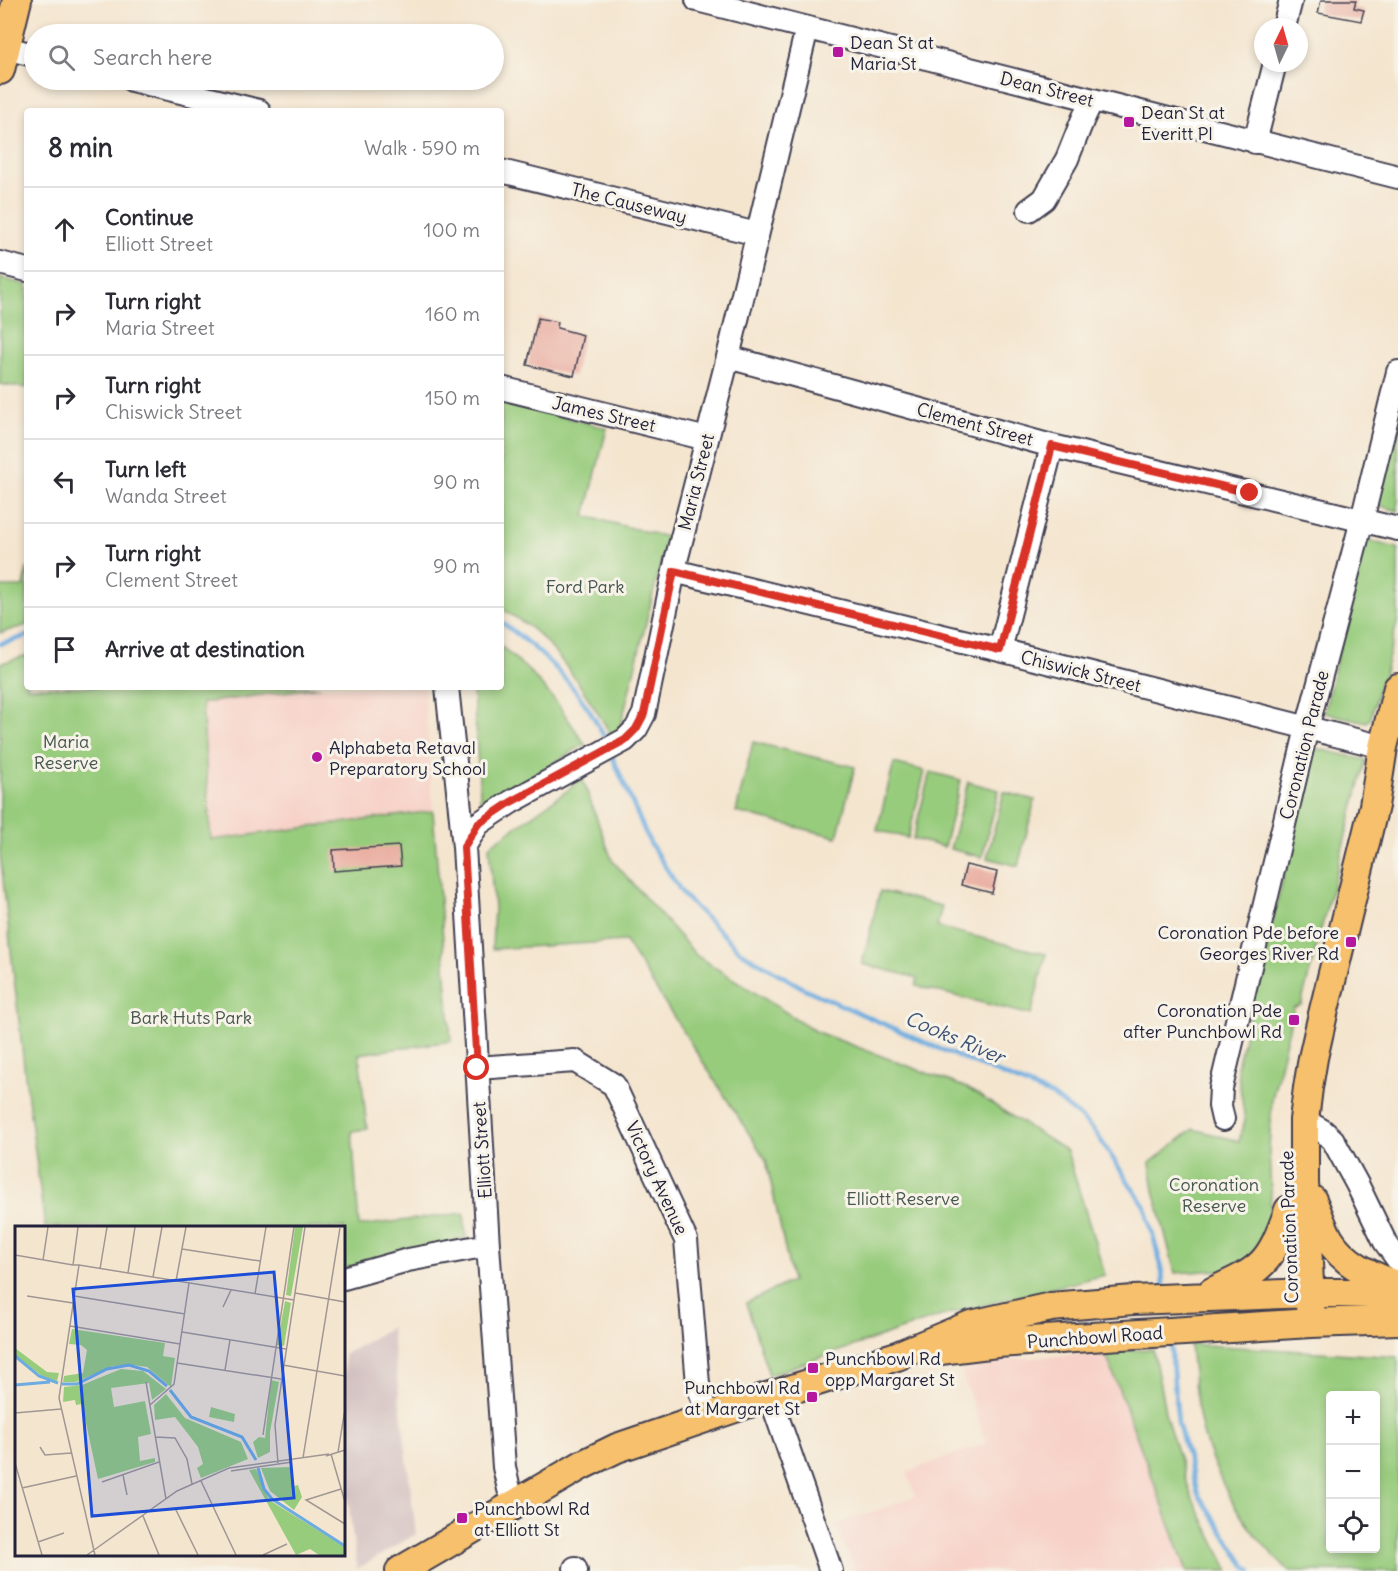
<!DOCTYPE html>
<html lang="en">
<head>
<meta charset="utf-8">
<style>
	body { margin:0; font-family:Delius,sans-serif; background:#f7f7f7; color:#2b2b33 }
	.controls { position:absolute; right:18px; bottom:18px; display:grid; overflow:hidden; border-radius:6px; box-shadow:0 3px 9px #0003 }
	.controls button { width:54px; height:54px; display:grid; place-items:center; padding:0; border:0; border-bottom:2px solid #e1e1e2; background:#fff; color:#2b2b33; font:30px sans-serif }
	.compass { position:absolute; left:1254px; top:18px; width:54px; height:54px; border-radius:50%; background:#fff; box-shadow:0 3px 9px #0003; rotate:5deg }
	.stop { position:absolute; width:18px; height:18px; margin:-14px; border:4px solid #d93025; border-radius:50%; background:#fff }
	.stop.end { background:#d93025; border-color:#fff; box-shadow:0 2px 6px #0008 }
	.list { margin:0; padding:0; list-style:none }
	h2 { display:flex; justify-content:space-between; align-items:center; height:78px; margin:0; padding:0 24px; font-size:26px }
	h2 small { font-size:20px; font-weight:400; color:#7c7c81 }
	.list li { display:grid; grid-template-columns:39px 1fr auto; gap:18px; align-items:center; box-sizing:border-box; height:84px; padding:0 24px; border-top:2px solid #e1e1e2 }
	.list b { display:block; font-size:22px; white-space:nowrap }
	.list p { margin:0; font-size:20px; white-space:nowrap; color:#7c7c81 }
	.list em { font-size:20px; font-style:normal; color:#7c7c81 }
	.icon { flex:none; width:33px; height:33px; fill:none; stroke:currentColor; stroke-width:2; stroke-linecap:round; stroke-linejoin:round }
	.map { position:relative; flex:none; width:1398px; height:1571px; overflow:hidden }
	.search { position:absolute; background:#fff; box-shadow:0 3px 9px #0003; left:24px; top:24px; width:480px; height:66px; display:flex; align-items:center; gap:15px; box-sizing:border-box; padding:0 21px; border-radius:33px; color:#7c7c81; font-size:22px }
	.panel { position:absolute; background:#fff; box-shadow:0 3px 9px #0003; left:24px; top:108px; width:480px; height:582px; border-radius:6px }
	.map>svg:first-child { display:block }
</style>
</head>
<body>
<div class="map">
<svg width="1398" height="1571" viewBox="0 0 1398 1571">
	<rect width="100%" height="100%" fill="#f7f3e8"/>
	<filter id="ink" filterUnits="userSpaceOnUse"><feTurbulence type="fractalNoise" baseFrequency=".0167" numOctaves="2"/><feDisplacementMap in="SourceGraphic" scale="12" xChannelSelector="R" yChannelSelector="G"/><feConvolveMatrix kernelMatrix="1 2 1 2 8 2 1 2 1" color-interpolation-filters="sRGB"/></filter>
	<filter id="wash" filterUnits="userSpaceOnUse"><feTurbulence type="fractalNoise" baseFrequency=".008" numOctaves="4" result="noise"/><feDisplacementMap in="SourceGraphic" scale="24" xChannelSelector="R" yChannelSelector="G"/><feGaussianBlur stdDeviation="1.35" result="paint"/><feColorMatrix in="noise" values="0 0 0 0 0 0 0 0 0 0 0 0 0 0 0 0 0 1.4 0 .05"/><feComposite in="paint" operator="in"/></filter>
	<g filter="url(#wash)">
		<rect width="100%" height="100%" fill="#f4e5cf"/>
		<path fill="#f7d1c7" d="M320 687H424L433 811 211 840 202 703Z
			M1105 1352 1187 1571H854L837 1525 915 1496 907 1472 986 1443 959 1364Z"/>
		<path fill="#d2bfc0" d="M391 1327 416 1534 357 1569 344 1470V1355Z"/>
		<path fill="#98cc7d" stroke="#5d775c" stroke-width="1.5" fill-rule="evenodd" d="M0 278 27 285V388L0 384Z
			M501 401 607 428 585 516 667 537 619 733 612 736C591 702 570 667 542 638 531 626 514 617 501 608Z
			M1398 403V511L1374 504Z
			M1365 540 1398 548V619L1383 680 1380 682 1371 718 1367 722 1324 713Z
			M27 568V625L0 633V587H23Z
			M501 646 531 673 557 703 585 744 481 808 473 692 460 687H501Z
			M27 655V687H320L202 703 211 840 433 811 451 1041 359 1054 367 1129 352 1131 359 1226 464 1213 466 1238 344 1269V1228L45 1227 25 1075 0 853V663L9 661Z
			M753 742 855 767 837 837 736 812Z
			M1315 748 1366 760 1301 1005 1294 1007 1272 1099 1269 1150 1271 1193 1270 1211 1265 1240 1237 1269 1175 1273 1154 1190 1150 1163 1193 1129 1239 1141 1245 1121 1237 1066Z
			M894 763 925 771 908 838 877 830Z
			M930 772 961 780 944 847 913 839Z
			M582 778 612 860 697 956 817 1032 967 1088 1067 1151 1105 1275 941 1316 769 1375 746 1303 792 1281 766 1160 625 941 492 949 494 908 489 846 568 790Z
			M968 782 999 790 982 857 950 849Z
			M1004 792 1035 800 1018 866 987 858Z
			M880 891 942 906 937 927 1046 954 1031 1015 916 986 918 978 862 964Z
			M1190 1344 1398 1357V1571H1288C1270 1552 1252 1533 1238 1511 1225 1491 1212 1462 1205 1440 1196 1409 1193 1375 1190 1344ZM1330 1396H1376V1548H1330Z
			M1153 1349 1166 1417 1191 1495 1229 1571H1187L1105 1352Z"/>
		<g fill="none" stroke-linecap="round" stroke-linejoin="round">
			<path stroke="#6cace0" stroke-width="4.5" d="M501 622C545 653 585 693 607 743
				M0 644 27 636
				M611 754 650 843 684 896 741 952 805 989 940 1049 1053 1096 1080 1117 1096 1133 1145 1207 1161 1265 1164 1288
				M1170 1341 1178 1423 1198 1494 1246 1567 1251 1571"/>
		</g>
		<g id="blocks">
			<path fill="#eaafa3" d="M1321 0H1356L1354 8 1364 10 1361 21 1318 13Z
				M538 318 558 322 557 328 583 335 574 376 527 365Z
				M399 846 401 866 334 871 333 850Z
				M966 865 997 872 992 893 961 885Z"/>
		</g>
	</g>
	<g filter="url(#ink)">
		<use href="#blocks" fill-opacity="0" stroke="#423f51" stroke-width="1.5"/>
		<g fill="none" stroke-linecap="round" stroke-linejoin="round">
			<g stroke="#423f51" stroke-width="26">
				<path id="minor" d="M697 0 1398 177
					M1284 27 1291 0
					M5 48 34 55
					M132 80 259 111
					M1255 142 1275 63
					M501 171 757 234
					M1029 210 1044 199 1067 159 1083 119 1092 100
					M0 263 27 270
					M728 357 1052 446 1398 529
					M501 388 707 439
					M674 571 1000 650 1383 747
					M1000 650 1052 446
					M447 687 464 847 488 1245 504 1467 509 1489 516 1503
					M464 847 478 824 511 802 625 740 636 729 644 714 677 557 728 357 807 28
					M477 1068 575 1061 614 1085 686 1240 698 1384 708 1417
					M1223 1119 1220 1106 1221 1088 1307 728 1362 520 1398 372
					M1304 1120 1323 1131 1333 1140 1357 1184 1385 1242 1398 1260
					M344 1278 408 1260 488 1245
					M770 1396 831 1571
					M575 1568 576 1571"/>
			</g>
			<g stroke="#423f51" stroke-width="32">
				<path id="major" d="M0 70 17 0
					M1312 1200C1318 1213 1322 1227 1329 1239 1344 1264 1372 1276 1398 1286
					M1212 1292C1263 1269 1270 1264 1289 1210
					M1311 1323 1304 1182V1120L1308 1088 1313 1058 1323 1014 1374 806 1383 747 1398 688
					M932 1351 997 1343 1311 1323 1398 1320
					M400 1571 582 1465 617 1448 770 1396 897 1356 971 1325 1051 1307 1133 1300 1310 1293H1398"/>
			</g>
			<use href="#minor" stroke="#fff" stroke-width="22"/>
			<use href="#major" stroke="#f7c06c" stroke-width="28"/>
		</g>
	</g>
	<g fill="none" stroke-linecap="round" stroke-linejoin="round" filter="url(#ink)">
		<path stroke="#d93025" stroke-width="8" d="M477 1068 464 847 478 824 511 802 625 740 636 729 644 714 674 571 1000 650 1052 446 1250 493"/>
	</g>
	<g fill="#b5179e" stroke="#f7f3e8" stroke-width="2">
		<rect x="832" y="46" width="12" height="12" rx="3"/>
		<rect x="1123" y="116" width="12" height="12" rx="3"/>
		<circle cx="317" cy="757" r="6"/>
		<rect x="1345" y="936" width="12" height="12" rx="3"/>
		<rect x="1288" y="1014" width="12" height="12" rx="3"/>
		<rect x="807" y="1362" width="12" height="12" rx="3"/>
		<rect x="806" y="1391" width="12" height="12" rx="3"/>
		<rect x="456" y="1512" width="12" height="12" rx="3"/>
	</g>
	<g text-anchor="middle" dominant-baseline="central" stroke-width="6" stroke-linejoin="round" paint-order="stroke">
		<g font-size="18" fill="#22223b" stroke="#f7f3e8" text-anchor="start">
			<text x="850" y="42">Dean St at<tspan x="850" dy="21">Maria St</tspan></text>
			<text x="1141" y="112">Dean St at<tspan x="1141" dy="21">Everitt Pl</tspan></text>
			<text x="329" y="747">Alphabeta Retaval<tspan x="329" dy="21">Preparatory School</tspan></text>
			<text x="1339" y="932" text-anchor="end">Coronation Pde before<tspan x="1339" dy="21">Georges River Rd</tspan></text>
			<text x="1282" y="1010" text-anchor="end">Coronation Pde<tspan x="1282" dy="21">after Punchbowl Rd</tspan></text>
			<text x="825" y="1358">Punchbowl Rd<tspan x="825" dy="21">opp Margaret St</tspan></text>
			<text x="800" y="1387" text-anchor="end">Punchbowl Rd<tspan x="800" dy="21">at Margaret St</tspan></text>
			<text x="474" y="1508">Punchbowl Rd<tspan x="474" dy="21">at Elliott St</tspan></text>
		</g>
		<g font-size="18" fill="#22223b" stroke="#f7f3e8">
			<text transform="translate(1047 89) rotate(14)">Dean Street</text>
			<text transform="translate(629 203) rotate(14)">The Causeway</text>
			<text transform="translate(604 414) rotate(13)">James Street</text>
			<text transform="translate(975 424) rotate(15)">Clement Street</text>
			<text transform="translate(696 482) rotate(-76)">Maria Street</text>
			<text transform="translate(1081 671) rotate(14)">Chiswick Street</text>
			<text transform="translate(1304 745) rotate(-76)">Coronation Parade</text>
			<text transform="translate(482 1150) rotate(-94)">Elliott Street</text>
			<text transform="translate(657 1178) rotate(65)">Victory Avenue</text>
			<text transform="translate(1289 1227) rotate(-92)">Coronation Parade</text>
			<text transform="translate(1095 1337) rotate(-4)">Punchbowl Road</text>
		</g>
		<g font-size="18" fill="#45554f" stroke="#f7f3e8">
			<text x="585" y="586">Ford Park</text>
			<text x="66" y="741">Maria<tspan x="66" dy="21">Reserve</tspan></text>
			<text x="191" y="1017">Bark Huts Park</text>
			<text x="1214" y="1184">Coronation<tspan x="1214" dy="21">Reserve</tspan></text>
			<text x="903" y="1198">Elliott Reserve</text>
		</g>
		<g font-size="20" font-style="italic" fill="#3c5275" stroke="#f7f3e8">
			<text transform="translate(955 1037) rotate(23)">Cooks River</text>
		</g>
	</g>
	<g transform="translate(15 1226)">
		<rect width="330" height="330" fill="#f4e5cf"/>
		<path d="M280 1H288L276 70 271 69ZM270 75 276 77 269 120 262 119ZM57 103 150 117 148 130 160 132 156 161 132 141 118 139 98 140 61 156H48L49 150 68 147 72 124 66 119 54 118ZM0 122 32 146 44 147 42 155 27 150 0 129ZM106 143 128 145 151 163 137 174 134 157 96 162 99 181 130 175 136 208 123 211 125 235 140 232V236L83 253 67 178 61 179 60 174 48 176 49 161 67 159ZM256 154 264 156 255 206V226L243 232 238 216 244 211 250 212ZM151 168 170 192 226 216 233 233 186 252 182 242 188 238 183 221 160 191 140 194 139 179ZM196 181 220 188 219 196 194 191ZM276 241 279 260 283 259 287 271 279 284 255 265 246 242ZM241 243 254 274 330 321V329H304L295 323 281 329 234 244Z" fill="#98cc7d"/>
		<path fill="none" stroke="#6cace0" stroke-width="3" d="M0 130 24 150 43 157M47 158H62L92 143 114 139 134 145 152 160M0 159 35 156M155 164 176 191 227 211 241 234M243 242 249 263 257 273 330 320"/>
		<path fill="none" stroke="#a09794" stroke-width="1.5" d="M63 1 58 39H64L44 172 80 329M167 23 245 35M0 29 58 39M28 34 33 1M64 39 279 74M85 43 92 1M113 47 120 1M138 51 147 1M161 55 171 1M280 67 330 76M240 68 251 1M12 70 58 77M59 70 170 88M208 81 216 64M55 100 165 118M167 106 271 123M162 137 266 153M268 139 330 150M210 144 215 114M131 156 151 273M135 179 159 158 174 57M0 187 46 183M248 209 279 1M140 211 160 212 172 233 177 258M25 221 30 229 56 227M323 226 330 183M316 228 330 276M311 230 330 224M288 232 325 2M0 237 27 329M263 237 260 199 290 1M216 245 277 236M108 249 112 269M186 255 221 329M87 256 144 236M7 262 61 250M326 263 291 274 330 298M160 282 183 329M128 290 144 329M23 316 49 307M72 329 162 265 214 242 314 228M248 329 272 318"/>
		<path fill="#1d4ed8" fill-opacity="0.15" stroke="#1d4ed8" stroke-width="3" d="M259 46 279 272 77 290 58 63Z"/>
		<rect width="330" height="330" fill="none" stroke="#22223b" stroke-width="3"/>
	</g>
</svg>
<div class="controls">
<button>+</button>
<button>−</button>
<button><svg class="icon" aria-label="locate" viewBox="0 0 24 24"><circle cx="12" cy="12" r="6"/><path d="M12 2v4M12 18v4M2 12h4M18 12h4"/></svg></button>
</div>
<svg class="compass" viewBox="-18 -18 36 36"><path d="M0-13l5 13h-10z" fill="#e53935"/><path d="M0 13l5-13h-10z" fill="#7c7c81"/></svg>
<div class="stop" style="left:477px;top:1068px"></div>
<div class="stop end" style="left:1250px;top:493px"></div>
<div class="search"><svg class="icon" aria-label="search" viewBox="0 0 24 24"><circle cx="10" cy="10" r="6"/><path d="M15 15l6 6"/></svg>Search here</div>
<section class="panel">
<h2>8 min<small>Walk · 590 m</small></h2>
<ul class="list">
<li><svg class="icon" aria-label="ahead" viewBox="0 0 24 24"><path d="M12 20V5M6 11l6-6 6 6"/></svg><div><b>Continue</b><p>Elliott Street</p></div><em>100 m</em></li>
<li><svg class="icon" aria-label="right" viewBox="0 0 24 24"><path d="M7 20v-9h11M14 6l5 5-5 5"/></svg><div><b>Turn right</b><p>Maria Street</p></div><em>160 m</em></li>
<li><svg class="icon" aria-label="right" viewBox="0 0 24 24"><path d="M7 20v-9h11M14 6l5 5-5 5"/></svg><div><b>Turn right</b><p>Chiswick Street</p></div><em>150 m</em></li>
<li><svg class="icon" aria-label="left" viewBox="0 0 24 24"><path d="M17 20v-9H6M10 6l-5 5 5 5"/></svg><div><b>Turn left</b><p>Wanda Street</p></div><em>90 m</em></li>
<li><svg class="icon" aria-label="right" viewBox="0 0 24 24"><path d="M7 20v-9h11M14 6l5 5-5 5"/></svg><div><b>Turn right</b><p>Clement Street</p></div><em>90 m</em></li>
<li><svg class="icon" aria-label="arrive" viewBox="0 0 24 24"><path d="M6 21V4h12l-3 4 3 4H6"/></svg><div><b>Arrive at destination</b></div></li>
</ul>
</section>
</div>
</body>
</html>
